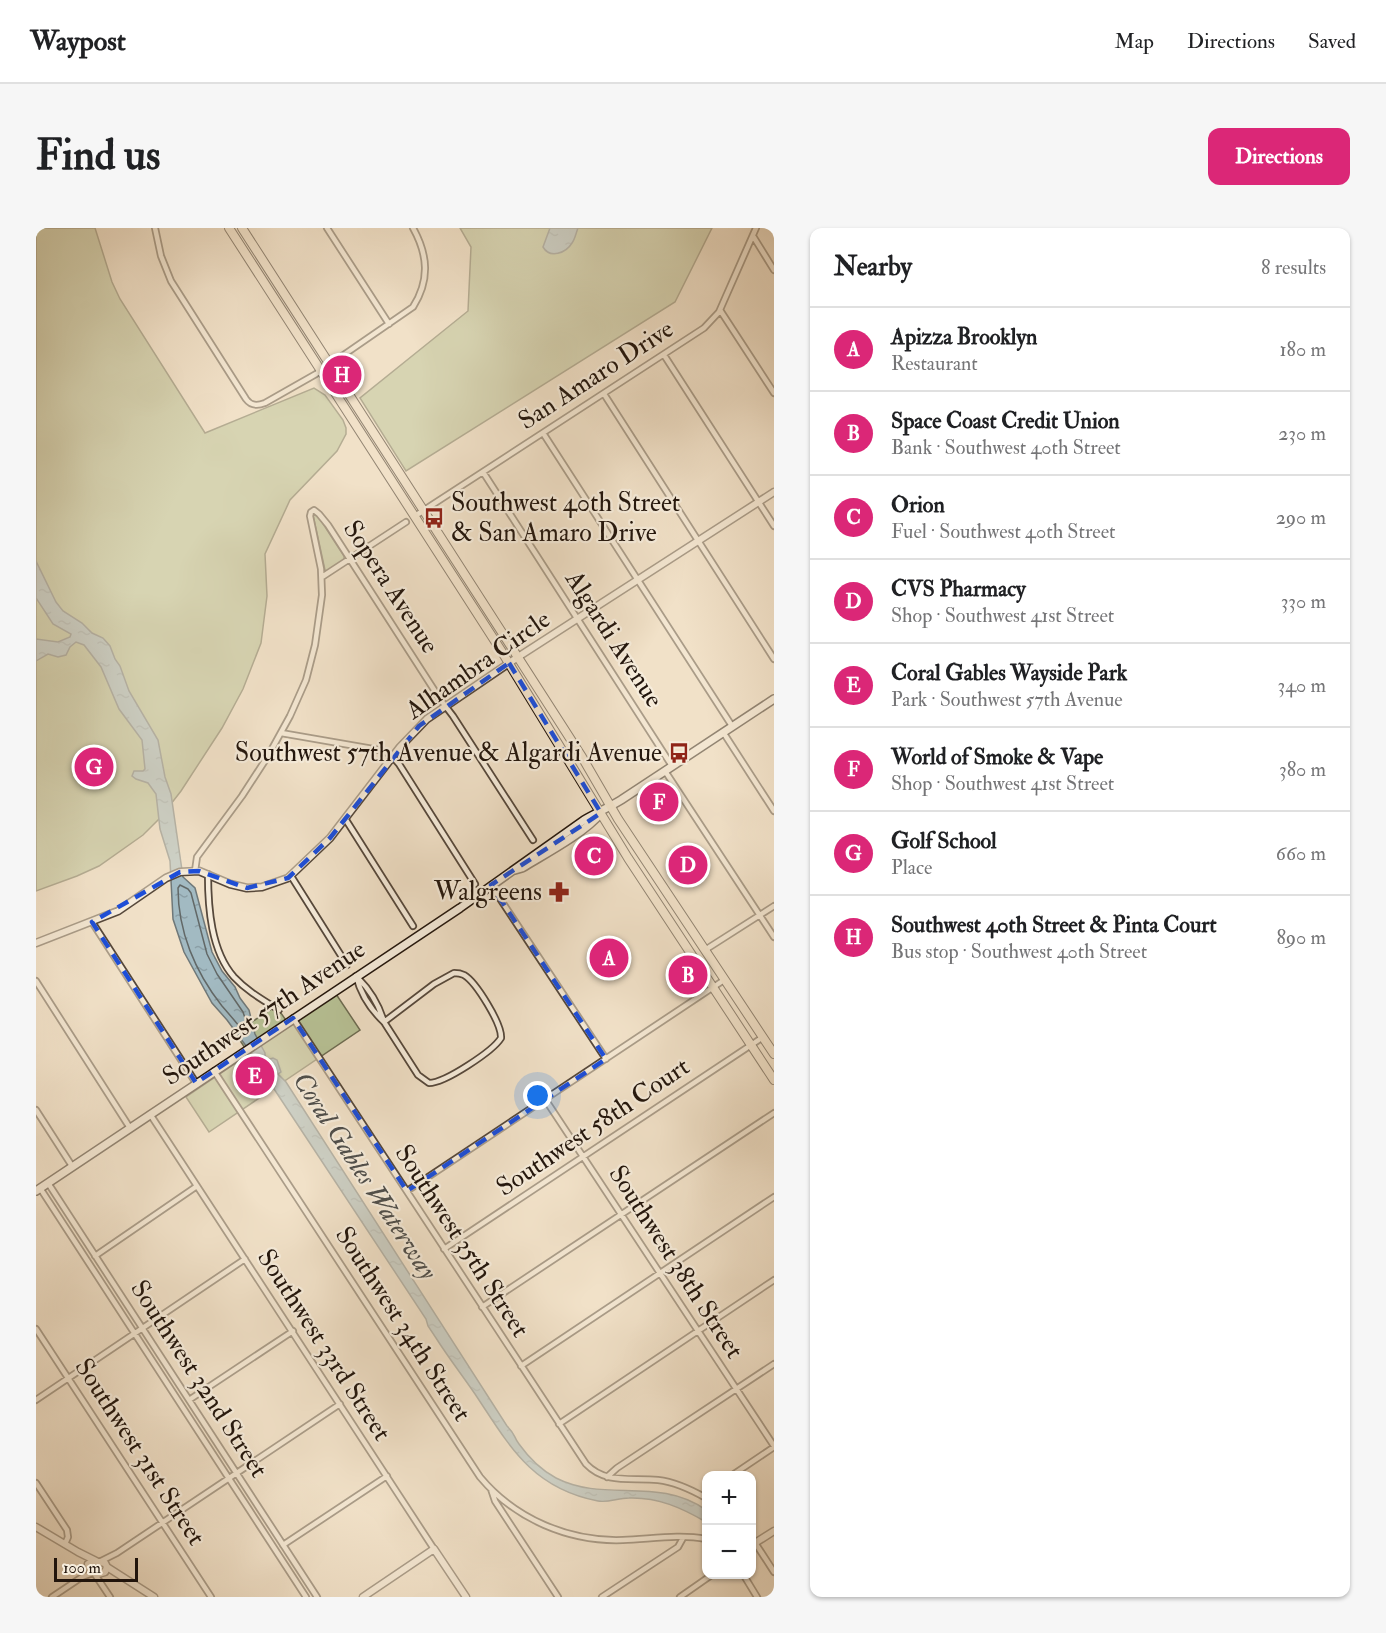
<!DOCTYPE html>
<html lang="en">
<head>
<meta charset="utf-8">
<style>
	body { margin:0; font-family:"IM FELL Double Pica",serif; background:#f6f6f6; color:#202124 }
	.controls { position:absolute; right:18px; bottom:18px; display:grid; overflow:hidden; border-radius:12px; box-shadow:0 2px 4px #0004 }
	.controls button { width:54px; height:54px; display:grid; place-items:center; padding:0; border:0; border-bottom:2px solid #e0e0e0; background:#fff; color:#202124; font:30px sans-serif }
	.scale { position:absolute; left:18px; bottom:15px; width:84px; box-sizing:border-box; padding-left:6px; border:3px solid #22150c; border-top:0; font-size:16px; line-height:21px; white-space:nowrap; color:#22150c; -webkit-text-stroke:4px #f6ecdb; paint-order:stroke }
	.you { position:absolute; left:502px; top:868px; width:21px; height:21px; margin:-15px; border:4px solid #fff; border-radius:50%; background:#1a73e8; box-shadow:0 0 0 9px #1a73e833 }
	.badge { display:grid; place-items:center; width:39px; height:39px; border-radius:50%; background:#db2777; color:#fff; font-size:20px; font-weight:700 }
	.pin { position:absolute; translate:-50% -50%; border:3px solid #fff; box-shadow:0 2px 6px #0006 }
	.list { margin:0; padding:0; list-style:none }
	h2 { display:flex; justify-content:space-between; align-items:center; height:78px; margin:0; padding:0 24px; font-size:26px }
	h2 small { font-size:20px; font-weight:400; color:#757577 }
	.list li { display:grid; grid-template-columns:39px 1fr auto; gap:18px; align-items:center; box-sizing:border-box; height:84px; padding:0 24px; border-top:2px solid #e0e0e0 }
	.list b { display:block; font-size:22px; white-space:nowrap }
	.list p { margin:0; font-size:20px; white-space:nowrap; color:#757577 }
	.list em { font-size:20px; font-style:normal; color:#757577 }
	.map { position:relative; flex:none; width:738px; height:1369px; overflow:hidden; border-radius:12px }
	header { display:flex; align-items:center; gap:36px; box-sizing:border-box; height:84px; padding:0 30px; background:#fff; border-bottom:2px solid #e0e0e0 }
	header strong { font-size:28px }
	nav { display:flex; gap:33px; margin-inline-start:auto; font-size:21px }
	.intro { display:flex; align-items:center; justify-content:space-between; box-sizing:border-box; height:144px; padding:0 36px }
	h1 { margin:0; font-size:42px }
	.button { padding:15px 27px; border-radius:12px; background:#db2777; color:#fff; font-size:21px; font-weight:700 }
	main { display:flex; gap:36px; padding:0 36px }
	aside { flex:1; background:#fff; border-radius:12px; box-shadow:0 2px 4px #0004 }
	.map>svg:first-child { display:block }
</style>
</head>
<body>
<header>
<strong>Waypost</strong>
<nav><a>Map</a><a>Directions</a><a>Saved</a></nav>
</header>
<div class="intro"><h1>Find us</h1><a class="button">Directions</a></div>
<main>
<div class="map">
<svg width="738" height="1369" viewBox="0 0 738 1369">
	<defs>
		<pattern id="water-ripples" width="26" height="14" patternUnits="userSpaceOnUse" patternTransform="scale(1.5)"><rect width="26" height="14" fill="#a2bac2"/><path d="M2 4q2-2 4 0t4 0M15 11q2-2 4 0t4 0" fill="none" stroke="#8b9fa6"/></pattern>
	</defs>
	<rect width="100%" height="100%" fill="#f1e1c8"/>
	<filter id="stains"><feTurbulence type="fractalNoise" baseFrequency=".00333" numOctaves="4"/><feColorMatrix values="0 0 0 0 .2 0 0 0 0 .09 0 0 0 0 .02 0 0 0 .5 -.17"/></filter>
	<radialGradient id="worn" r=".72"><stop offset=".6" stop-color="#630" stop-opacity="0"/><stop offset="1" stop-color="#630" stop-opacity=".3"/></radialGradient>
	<path fill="#b8c397" stroke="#6d6c52" stroke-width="1.5" d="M0 0H59L76 54 84 71 169 205 278 160 289 167 307 192 310 200V206L301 223 254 272 229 326 231 368 225 415 207 461 186 500 145 563 124 590 107 607 63 638 41 648 0 663Z
		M424 0H676L639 74 370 243 324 170 432 83 435 19Z
		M277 287 282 288 308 328V332L291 343 289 342Z
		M300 766 324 802 173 904 150 869 213 826 199 805 240 778 254 798Z"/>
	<path fill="url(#water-ripples)" stroke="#6f7879" stroke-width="1.5" d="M514 0H542C540 5 539 11 536 15 530 25 514 31 507 19Z
		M0 333 20 374 27 383 46 395 56 405 67 410 74 418 79 431 84 438 93 463 122 512 129 549 135 566 147 649 159 660 176 724 186 743 199 759 204 770 213 782 219 806 229 825V827L231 832 237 830 241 832 245 844 242 846 250 854 471 1198C480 1207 477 1208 483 1216 493 1230 505 1242 520 1250 569 1275 622 1248 670 1282V1294C646 1280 622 1269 593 1270 582 1270 572 1275 562 1273 495 1260 473 1217 439 1166 426 1147 412 1129 400 1110L392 1098 390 1091 244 870 238 861 239 858 234 852 226 851 218 841 226 835 224 831 217 835 216 826 191 792 176 775 148 724 137 691 134 633 124 601 120 566 112 555 100 551 96 548 98 543H107L109 541 106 512 83 481 65 439 48 417 40 414 34 419 30 427 22 429 12 426 0 433V411L22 414 34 409 35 406 17 396 0 370Z"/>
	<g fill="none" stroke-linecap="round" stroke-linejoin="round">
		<path stroke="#626867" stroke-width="1.5" d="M144 657 152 661 155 665 171 726 181 746 207 784 212 799 211 803H207C200 794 193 786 186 778 159 744 142 703 142 660Z"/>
		<g stroke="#56483b" stroke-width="8">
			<path id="minor" d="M119 0 125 28 135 53 210 171C215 178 221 178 229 175L280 146 377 79C394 52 392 27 377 0
				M291 0 353 96
				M717 8 738 42
				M684 82 738 165
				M628 127 738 298
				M568 166 738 431
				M507 205 696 498
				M447 244 636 538
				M379 288 668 100 683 84 720 0
				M286 349 370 294
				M687 504 738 583
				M245 505 343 522 354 526 363 536 439 656
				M629 543 738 709
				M310 592 377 698
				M159 643 161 629 206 568 232 528 254 488 270 452 279 417 286 367 285 341 274 288 275 284 278 282 283 286 292 297 404 471 417 488 497 612
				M172 646C172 680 175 723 198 749 211 763 227 772 243 782
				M255 648 311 737
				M455 657 570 831
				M56 694 160 855
				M669 722 738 678
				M418 745C423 745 424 745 428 747 440 754 466 796 465 810 457 823 409 855 393 855L382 847 348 794 398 756Z
				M320 748C325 767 334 781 348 794
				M322 750C334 762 343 777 348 794
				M0 753 94 900
				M257 790 550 1236C570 1257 597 1249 622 1252 639 1254 656 1262 670 1270
				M178 843 444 1249C479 1291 533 1314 587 1312 615 1311 643 1306 670 1311
				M509 871 738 1218
				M0 882 36 938
				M114 886 398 1321
				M12 955 281 1369
				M4 960 270 1369
				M371 963 688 752
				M408 1021 727 809
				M59 1028 161 958
				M446 1079 738 885
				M0 1101 175 1369
				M485 1138 738 969
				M0 1172 209 1031
				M153 1172 257 1103
				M523 1196 738 1052
				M695 1248 738 1219
				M571 1249 581 1240 738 1136
				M0 1255 31 1302 32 1309 29 1316
				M455 1261 459 1273 522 1369
				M716 1310 738 1344
				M247 1317 351 1248
				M65 1333 81 1325 304 1176
				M58 1345 74 1369
				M707 1346 721 1369
				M16 1369 46 1349 57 1345
				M566 1369 642 1319 647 1310
				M644 1369 677 1346"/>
		</g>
		<g stroke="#56483b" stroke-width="9">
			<path id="tertiary" d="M0 715 82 683 130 650 144 644 163 643 194 656 211 660 226 659 252 650 294 610 364 519 391 491 482 429 738 264
				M0 1299 42 1324 60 1333
				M719 1315 738 1303
				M58 1333 69 1335 71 1339 69 1344 62 1346 54 1343 52 1336Z
				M71 1339 118 1369
				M327 1369 398 1321 430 1369"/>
		</g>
		<g stroke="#22150c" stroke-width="10">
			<path id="secondary" d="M479 642 486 640C509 626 549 605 565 585
				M0 963 424 680 548 592C560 585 572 580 585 572L738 471"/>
		</g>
		<g stroke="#22150c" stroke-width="10">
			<path id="primary" d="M193 0 466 424 592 630 738 852
				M206 0 546 529 582 591 738 826"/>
		</g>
		<use href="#minor" stroke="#f6ecdb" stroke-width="4.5"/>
		<use href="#tertiary" stroke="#f6ecdb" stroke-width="6"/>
		<use href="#secondary" stroke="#f6ecdb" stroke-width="7"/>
		<use href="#primary" stroke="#f1e1c8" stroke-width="8"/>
	</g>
	<path d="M0 0H738V1369H0ZM473 435 565 585 455 657 570 831 371 963 257 790 160 855 56 694 144 644 163 643 211 660 252 650 294 610 383 498Z" fill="#f1e1c8" fill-opacity=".55" fill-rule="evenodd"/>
	<path fill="none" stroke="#1d4ed8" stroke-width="4.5" stroke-dasharray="12 8" stroke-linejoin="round" d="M473 435 565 585 455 657 570 831 371 963 257 790 160 855 56 694 144 644 163 643 211 660 252 650 294 610 383 498Z"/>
	<defs>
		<g id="bus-bare" transform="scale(1.62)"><path d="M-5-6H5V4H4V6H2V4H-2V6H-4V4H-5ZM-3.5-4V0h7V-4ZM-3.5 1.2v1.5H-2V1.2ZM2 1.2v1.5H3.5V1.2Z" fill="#8f2418" stroke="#f6ecdb" stroke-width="2.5" paint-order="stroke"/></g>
		<g id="pharmacy-bare" transform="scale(1.62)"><path d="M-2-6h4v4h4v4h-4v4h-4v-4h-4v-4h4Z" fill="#8f2418" stroke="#f6ecdb" stroke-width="2.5" paint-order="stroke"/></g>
	</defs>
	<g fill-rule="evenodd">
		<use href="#bus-bare" x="398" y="290"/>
		<use href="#bus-bare" x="643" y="525"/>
		<use href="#pharmacy-bare" x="523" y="664"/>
	</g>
	<g text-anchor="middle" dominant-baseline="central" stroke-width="4.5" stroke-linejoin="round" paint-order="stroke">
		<g font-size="26" fill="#22150c" stroke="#f6ecdb">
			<text transform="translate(560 147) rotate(-33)">San Amaro Drive</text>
			<text transform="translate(355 359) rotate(57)">Sopera Avenue</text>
			<text transform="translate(578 411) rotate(57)">Algardi Avenue</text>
			<text transform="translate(442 437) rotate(-35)">Alhambra Circle</text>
			<text transform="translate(228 785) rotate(-34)">Southwest 57th Avenue</text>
			<text transform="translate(557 899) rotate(-34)">Southwest 58th Court</text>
			<text transform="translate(426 1013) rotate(57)">Southwest 35th Street</text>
			<text transform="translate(640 1034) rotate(57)">Southwest 38th Street</text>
			<text transform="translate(367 1096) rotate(57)">Southwest 34th Street</text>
			<text transform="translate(288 1117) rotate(57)">Southwest 33rd Street</text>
			<text transform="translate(163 1151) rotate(57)">Southwest 32nd Street</text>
			<text transform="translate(104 1224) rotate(57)">Southwest 31st Street</text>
		</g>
		<g font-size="26" fill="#22150c" stroke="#f6ecdb" text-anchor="end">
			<text x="415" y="275" text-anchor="start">Southwest 40th Street<tspan x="415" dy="30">&amp; San Amaro Drive</tspan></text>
			<text x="626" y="525">Southwest 57th Avenue &amp; Algardi Avenue</text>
			<text x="506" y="664">Walgreens</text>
		</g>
		<g font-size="27" font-style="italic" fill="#4f4f4c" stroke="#f6ecdb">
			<text transform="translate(329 948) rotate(57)">Coral Gables Waterway</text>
		</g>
	</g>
	<rect width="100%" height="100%" filter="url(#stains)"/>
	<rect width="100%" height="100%" fill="url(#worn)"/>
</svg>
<div class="controls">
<button>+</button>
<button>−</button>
</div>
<div class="scale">100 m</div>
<div class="you"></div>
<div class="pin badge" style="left:573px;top:730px">A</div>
<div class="pin badge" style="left:652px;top:747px">B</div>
<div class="pin badge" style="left:558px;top:628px">C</div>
<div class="pin badge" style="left:652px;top:637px">D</div>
<div class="pin badge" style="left:219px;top:848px">E</div>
<div class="pin badge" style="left:623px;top:574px">F</div>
<div class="pin badge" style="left:58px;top:539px">G</div>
<div class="pin badge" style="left:306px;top:147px">H</div>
</div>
<aside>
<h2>Nearby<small>8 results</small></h2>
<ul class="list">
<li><span class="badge">A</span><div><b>Apizza Brooklyn</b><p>Restaurant</p></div><em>180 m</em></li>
<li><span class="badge">B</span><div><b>Space Coast Credit Union</b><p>Bank · Southwest 40th Street</p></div><em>230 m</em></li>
<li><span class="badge">C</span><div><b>Orion</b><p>Fuel · Southwest 40th Street</p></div><em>290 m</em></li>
<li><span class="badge">D</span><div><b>CVS Pharmacy</b><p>Shop · Southwest 41st Street</p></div><em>330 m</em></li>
<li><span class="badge">E</span><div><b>Coral Gables Wayside Park</b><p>Park · Southwest 57th Avenue</p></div><em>340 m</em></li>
<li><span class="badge">F</span><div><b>World of Smoke &amp; Vape</b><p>Shop · Southwest 41st Street</p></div><em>380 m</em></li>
<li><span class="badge">G</span><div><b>Golf School</b><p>Place</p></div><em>660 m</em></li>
<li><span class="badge">H</span><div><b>Southwest 40th Street &amp; Pinta Court</b><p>Bus stop · Southwest 40th Street</p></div><em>890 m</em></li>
</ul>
</aside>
</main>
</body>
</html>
